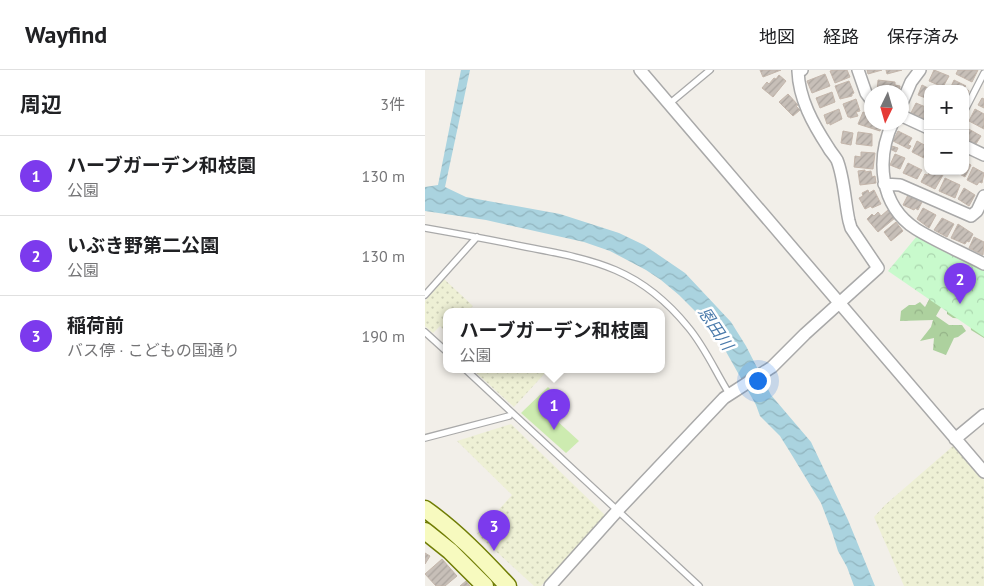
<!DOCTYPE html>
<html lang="ja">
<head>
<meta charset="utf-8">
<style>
	body { margin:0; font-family:"PT Sans","Noto Sans JP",sans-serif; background:#f2f2f2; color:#202124 }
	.controls { position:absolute; right:15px; top:15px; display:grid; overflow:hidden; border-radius:10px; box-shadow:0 1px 4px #0004 }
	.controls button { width:45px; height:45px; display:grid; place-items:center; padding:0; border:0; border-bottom:1px solid #e0e0e0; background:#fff; color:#202124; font:25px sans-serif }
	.compass { position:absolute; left:439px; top:15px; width:45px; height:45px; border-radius:50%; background:#fff; box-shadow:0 1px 4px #0004; rotate:185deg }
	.you { position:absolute; left:332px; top:310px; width:18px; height:18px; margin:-12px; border:4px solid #fff; border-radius:50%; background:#1a73e8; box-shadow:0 0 0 8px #1a73e833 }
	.badge { display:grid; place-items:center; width:32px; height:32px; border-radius:50%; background:#7c3aed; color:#fff; font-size:16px; font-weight:700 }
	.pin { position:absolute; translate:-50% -41px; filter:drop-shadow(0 1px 2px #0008) }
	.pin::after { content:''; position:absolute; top:26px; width:18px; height:15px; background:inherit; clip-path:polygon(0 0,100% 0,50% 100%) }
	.popup { position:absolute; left:18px; top:238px; width:222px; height:65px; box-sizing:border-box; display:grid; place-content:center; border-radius:10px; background:#fff; filter:drop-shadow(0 1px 4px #0005); font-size:16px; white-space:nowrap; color:#757577 }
	.popup b { font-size:19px; color:#202124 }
	.popup::after { content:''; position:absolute; left:50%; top:100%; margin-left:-10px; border:10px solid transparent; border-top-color:#fff }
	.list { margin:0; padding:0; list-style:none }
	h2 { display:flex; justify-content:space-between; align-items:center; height:65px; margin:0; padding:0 20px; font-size:21px }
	h2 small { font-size:16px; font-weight:400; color:#757577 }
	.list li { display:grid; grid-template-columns:32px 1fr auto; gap:15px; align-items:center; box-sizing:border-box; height:80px; padding:0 20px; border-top:1px solid #e0e0e0 }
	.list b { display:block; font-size:19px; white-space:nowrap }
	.list p { margin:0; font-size:16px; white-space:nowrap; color:#757577 }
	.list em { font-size:16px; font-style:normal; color:#757577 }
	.map { position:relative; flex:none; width:559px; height:516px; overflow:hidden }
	header { display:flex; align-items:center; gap:30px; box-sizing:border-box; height:70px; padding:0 25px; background:#fff; border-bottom:1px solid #e0e0e0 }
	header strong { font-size:24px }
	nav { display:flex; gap:28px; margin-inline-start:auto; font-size:18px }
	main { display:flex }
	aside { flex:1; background:#fff }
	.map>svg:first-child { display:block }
</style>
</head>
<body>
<header>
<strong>Wayfind</strong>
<nav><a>地図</a><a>経路</a><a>保存済み</a></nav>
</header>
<main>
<aside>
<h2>周辺<small>3件</small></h2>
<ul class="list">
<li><span class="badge">1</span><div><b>ハーブガーデン和枝園</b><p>公園</p></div><em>130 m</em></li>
<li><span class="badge">2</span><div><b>いぶき野第二公園</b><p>公園</p></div><em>130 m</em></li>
<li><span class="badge">3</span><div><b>稲荷前</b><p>バス停 · こどもの国通り</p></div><em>190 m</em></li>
</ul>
</aside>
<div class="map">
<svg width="559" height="516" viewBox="0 0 559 516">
	<defs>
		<pattern id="farmland-dots" width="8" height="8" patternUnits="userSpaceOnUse" patternTransform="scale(1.25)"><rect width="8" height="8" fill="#eef0d5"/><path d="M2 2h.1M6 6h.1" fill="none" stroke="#ccceb7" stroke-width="1.8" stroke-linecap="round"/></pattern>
		<pattern id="forest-crowns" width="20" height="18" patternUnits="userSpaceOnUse" patternTransform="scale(1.25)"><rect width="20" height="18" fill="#add19e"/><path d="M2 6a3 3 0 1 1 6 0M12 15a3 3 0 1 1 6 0" fill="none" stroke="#95b388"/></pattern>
		<pattern id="park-crowns" width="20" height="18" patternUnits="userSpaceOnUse" patternTransform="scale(1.25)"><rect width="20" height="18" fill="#c8facc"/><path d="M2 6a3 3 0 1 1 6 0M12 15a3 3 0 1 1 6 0" fill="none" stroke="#acd6af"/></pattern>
		<pattern id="water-waves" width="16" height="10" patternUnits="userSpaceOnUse" patternTransform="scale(1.25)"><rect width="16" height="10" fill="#aad3df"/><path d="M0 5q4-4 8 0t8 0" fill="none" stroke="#92b5bf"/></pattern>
		<pattern id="building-hatch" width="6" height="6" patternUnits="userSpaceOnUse" patternTransform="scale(1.25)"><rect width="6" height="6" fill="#c7bfb8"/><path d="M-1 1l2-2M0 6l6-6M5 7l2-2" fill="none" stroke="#aba49e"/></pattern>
	</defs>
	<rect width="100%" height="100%" fill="#f2efe9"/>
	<path fill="url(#farmland-dots)" d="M19 209 48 236 42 241H22L21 262 15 256 8 263 0 256V231Z
		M47 299H118L121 302 89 337Z
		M86 354 182 447 116 516H109L52 464 87 425 32 371Z
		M528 376 531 377 559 410V516H479L449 447 460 435Z"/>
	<path fill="url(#forest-crowns)" d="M506 226 559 246V268L546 260 545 249 528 248 522 244 523 233 519 232 511 246 524 255H537L541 261 533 267 529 268 521 285 508 280 509 268 495 271 506 257 508 250 475 251 476 241 484 235H490L495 232 500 237Z"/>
	<path fill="url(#park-crowns)" d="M492 166 559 199V267L463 201Z"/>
	<path fill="#cdebb0" d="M123 317 136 330 130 336 137 343 131 350 154 371 141 383 96 343Z"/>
	<path fill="url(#water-waves)" d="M36 0H45L20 117 41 127 135 144 194 163 219 175 260 203 306 252 321 276 346 325 386 372 423 450 450 516H429L422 497 413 481 407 462 396 433 365 382 355 366 335 346 331 335 295 271 283 254 254 225 236 210 221 200 185 181 159 172 61 150 0 141V117L13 115Z"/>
	<path fill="url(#building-hatch)" stroke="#c4b6ab" d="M335 0H356L338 7Z
		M409 0H422L425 7 410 13 405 1Z
		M442 0H457L443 4Z
		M461 0H477L462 4Z
		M509 0 524 6 518 17 504 11Z
		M533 0H553L547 12 531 4Z
		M400 4 405 16 387 23 382 11Z
		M354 5 361 11 348 27 337 18 342 12 344 14 349 8 351 9Z
		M453 10 470 12V15L475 16 474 22H452Z
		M529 10 541 16 539 18 544 21 541 28 540 19H525Z
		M424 11 429 23 427 24V26L415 29 410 16Z
		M497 15 505 19H503V29L493 25Z
		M407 22 410 32 395 38 391 28Z
		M363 24 373 35 371 36 375 40 368 46 354 32Z
		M557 28 559 29V38L553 35Z
		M431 29 435 41 431 42 433 46 425 48V47H423L418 34Z
		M491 33 503 38 502 50 486 43Z
		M414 39 417 49 405 55V53L402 54 399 45Z
		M550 39 559 44V59L544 51Z
		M438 42 447 45V52H458L455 61 433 54Z
		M542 58 556 66 551 74 540 68Z
		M418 61 428 63 426 75 416 73Z
		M473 61 487 68 483 75 486 76 484 79 468 71Z
		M433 62 447 64V76L431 74Z
		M492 71 503 77V85L501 89 487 82Z
		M467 76 473 78 471 82 465 79Z
		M436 82 450 83 448 99 429 97 430 86 436 87Z
		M470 84 480 88 475 99 465 95Z
		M540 92 546 95 540 107 529 101H540Z
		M483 93 497 100 492 109 478 103Z
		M548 97 559 103 557 113 554 112 552 115 542 110Z
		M440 100V102L446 101 447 107 450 106 451 113 435 115 433 101Z
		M505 101H511L518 105 510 119 496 112 500 104 503 105Z
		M520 108 535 115 530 128 514 121Z
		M539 118 550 125 544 136 533 129Z
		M443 120 444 123 449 120 456 134 447 138 446 136 440 139 434 128 438 126 437 123Z
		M483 125 497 132 493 140 490 138 489 140 478 135Z
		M498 138 511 145 504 158 492 149Z
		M463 140 470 148 453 162 442 149 447 144 449 146 453 142 456 146Z
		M517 148 529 154 522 167 509 160Z
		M471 152 478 161 466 171 459 162Z
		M533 154 548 164 544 172 542 171 540 174 526 168Z
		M549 167 559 172 558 185 544 178Z
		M0 483 5 486 0 494Z
		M17 489 32 506 20 516H11L0 504Z
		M41 511 45 516H35Z"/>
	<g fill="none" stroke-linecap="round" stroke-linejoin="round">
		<g stroke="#a9a9a9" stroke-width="8">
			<path id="lane" d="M244 34 285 0
				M540 40 559 3
				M0 158C34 164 67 170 101 177 171 190 216 199 263 257 280 277 291 303 305 325
				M0 225 52 167
				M0 262 22 282
				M40 299 274 516
				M0 368 84 346"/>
		</g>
		<g stroke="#a9a9a9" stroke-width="14">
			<path id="street" d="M215 0 559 402
				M433 0 441 23 447 31
				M477 33 486 12 495 0
				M477 46 503 58
				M468 52C451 88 454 135 491 159 512 172 536 182 559 194
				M540 76 559 85
				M459 114 475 115 546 146 552 141 559 126
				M530 369 559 345
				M125 516 193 440 299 328 347 297 380 264 453 198 426 158 424 151C420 133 419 107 412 90 409 85 405 81 403 77 388 54 374 29 373 1L377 0"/>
		</g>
		<g stroke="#707d05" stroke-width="19">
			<path id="secondary" d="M0 439C31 461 57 488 83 516
				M0 461 25 481 60 516"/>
		</g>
		<use href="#lane" stroke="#fff" stroke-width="5.5"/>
		<use href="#street" stroke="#fff" stroke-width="11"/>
		<use href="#secondary" stroke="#f7fabf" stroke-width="16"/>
	</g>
	<g text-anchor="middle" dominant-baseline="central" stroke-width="5" stroke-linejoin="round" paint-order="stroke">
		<g font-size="16" font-style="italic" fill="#4a7aab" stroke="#fff">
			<text transform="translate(291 258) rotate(56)">恩田川</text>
		</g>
	</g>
</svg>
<div class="controls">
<button>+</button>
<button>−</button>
</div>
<svg class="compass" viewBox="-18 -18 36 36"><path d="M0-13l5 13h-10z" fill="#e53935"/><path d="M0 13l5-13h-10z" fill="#757577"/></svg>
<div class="you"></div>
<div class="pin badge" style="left:129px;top:360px">1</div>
<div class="popup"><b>ハーブガーデン和枝園</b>公園</div>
<div class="pin badge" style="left:535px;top:234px">2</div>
<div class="pin badge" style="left:69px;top:481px">3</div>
</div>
</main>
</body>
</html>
